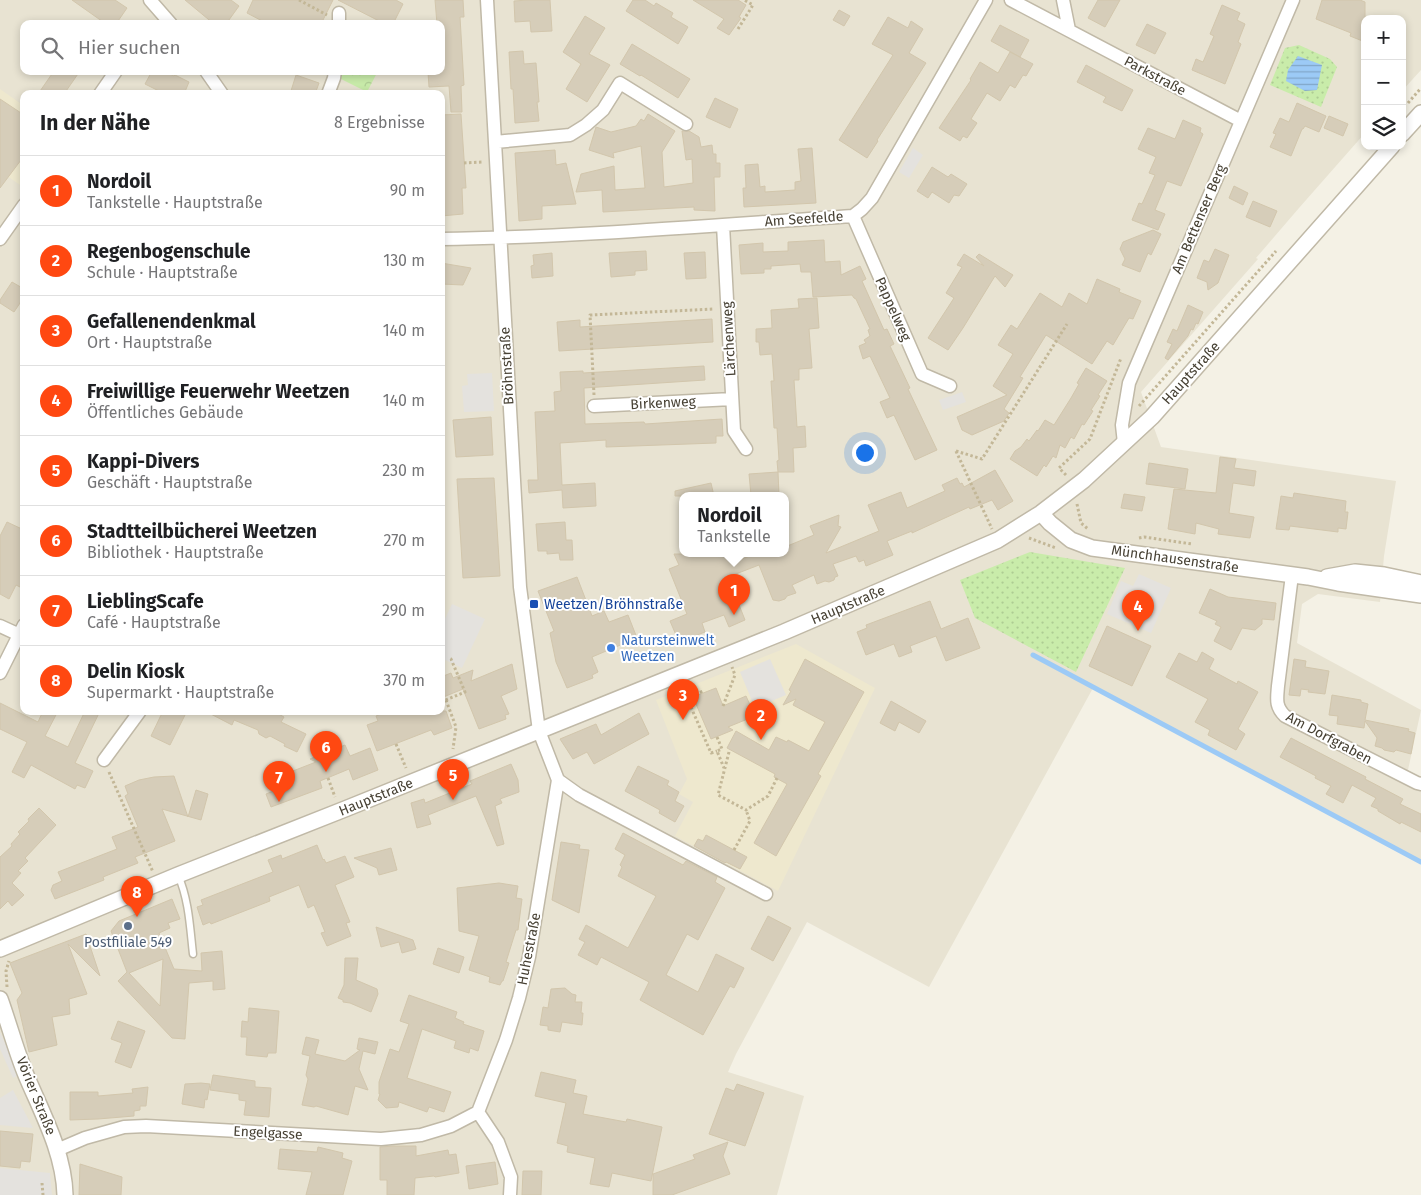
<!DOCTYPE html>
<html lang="de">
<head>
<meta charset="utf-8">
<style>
	body { margin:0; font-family:"Fira Sans",sans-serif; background:#f6f6f6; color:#202124 }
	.controls { position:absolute; right:15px; top:15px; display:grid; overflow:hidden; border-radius:10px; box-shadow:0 2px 8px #0003 }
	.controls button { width:45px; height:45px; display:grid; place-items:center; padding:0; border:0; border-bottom:1px solid #e0e0e0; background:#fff; color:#202124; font:25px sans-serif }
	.you { position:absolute; left:864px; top:452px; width:18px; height:18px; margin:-12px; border:4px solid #fff; border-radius:50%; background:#1a73e8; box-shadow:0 0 0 8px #1a73e833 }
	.badge { display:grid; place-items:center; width:32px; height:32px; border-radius:50%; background:#ff4811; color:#fff; font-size:16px; font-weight:700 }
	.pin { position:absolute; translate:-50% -41px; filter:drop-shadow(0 1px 2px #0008) }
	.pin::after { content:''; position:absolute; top:26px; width:18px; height:15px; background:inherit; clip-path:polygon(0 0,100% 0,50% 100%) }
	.popup { position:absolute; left:679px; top:492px; width:110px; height:65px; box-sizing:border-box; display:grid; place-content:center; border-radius:10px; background:#fff; filter:drop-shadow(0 1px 4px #0005); font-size:16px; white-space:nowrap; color:#757577 }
	.popup b { font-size:19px; color:#202124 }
	.popup::after { content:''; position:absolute; left:50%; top:100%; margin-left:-10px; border:10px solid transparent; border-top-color:#fff }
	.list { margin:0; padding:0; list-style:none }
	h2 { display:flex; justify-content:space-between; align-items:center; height:65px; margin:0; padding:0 20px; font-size:21px }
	h2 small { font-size:16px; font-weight:400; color:#757577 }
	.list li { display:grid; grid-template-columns:32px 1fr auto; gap:15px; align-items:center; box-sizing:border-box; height:70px; padding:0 20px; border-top:1px solid #e0e0e0 }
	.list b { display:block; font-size:19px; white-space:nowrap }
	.list p { margin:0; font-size:16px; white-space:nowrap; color:#757577 }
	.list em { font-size:16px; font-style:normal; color:#757577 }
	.icon { flex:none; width:28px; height:28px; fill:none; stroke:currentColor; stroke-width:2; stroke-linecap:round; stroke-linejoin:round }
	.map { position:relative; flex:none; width:1421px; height:1195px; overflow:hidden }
	.search { position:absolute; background:#fff; box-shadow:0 2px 8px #0003; left:20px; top:20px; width:425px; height:55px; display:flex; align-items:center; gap:12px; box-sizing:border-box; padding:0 18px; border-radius:10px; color:#757577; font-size:19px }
	.panel { position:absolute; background:#fff; box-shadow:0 2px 8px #0003; left:20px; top:90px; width:425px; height:625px; border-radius:10px }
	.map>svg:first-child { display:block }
</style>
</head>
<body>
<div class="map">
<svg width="1421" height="1195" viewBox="0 0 1421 1195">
	<defs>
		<pattern id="grass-dots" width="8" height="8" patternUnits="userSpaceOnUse" patternTransform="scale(1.25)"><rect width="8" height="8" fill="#c9ecaa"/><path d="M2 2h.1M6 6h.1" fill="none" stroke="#aecc93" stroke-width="1.8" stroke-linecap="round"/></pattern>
		<pattern id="park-crowns" width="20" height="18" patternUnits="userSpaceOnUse" patternTransform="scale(1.25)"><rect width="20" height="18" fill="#c9ecaa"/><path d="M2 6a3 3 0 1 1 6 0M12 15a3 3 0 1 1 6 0" fill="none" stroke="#aecc93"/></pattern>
		<pattern id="water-rules" width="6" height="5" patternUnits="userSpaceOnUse" patternTransform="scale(1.25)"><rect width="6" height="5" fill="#9ccaf6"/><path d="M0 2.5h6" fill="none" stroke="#81a6c8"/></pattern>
	</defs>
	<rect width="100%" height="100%" fill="#f4f1e5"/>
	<path fill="#e8e3d2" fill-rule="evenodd" d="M0 0H1421V70L1402 91V19H1365V133L1299 208 1256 258 1258 259 1141 392 1161 447 1396 481 1384 556 1380 602 1318 594 1302 604 1297 643 1421 710 1408 770 1421 780V864L1093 688 929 987 807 922 736 1054 728 1072 804 1096 777 1195H0ZM24 24H441V71H24ZM24 94H441V711H24ZM683 496H785V554H683Z"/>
	<path fill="#eee8ce" d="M0 89 24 106 23 187 0 171Z
		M796 644 875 688 778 891 675 836 693 802 679 794 687 779 656 700Z"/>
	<path fill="url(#grass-dots)" d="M1299 45 1330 59 1337 67 1321 107 1270 85 1285 48Z
		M1030 552 1125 568 1076 672 975 618 960 580Z"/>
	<path fill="url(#park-crowns)" d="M338 71H378L367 92 337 77Z"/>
	<path fill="#e4e2de" d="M913 148 923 155 909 178 899 172Z
		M492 373 494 411 464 412 462 386 468 385 467 374Z
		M962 392 966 402 943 410 939 400Z
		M1139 574 1171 588 1151 633 1107 614 1121 581 1133 586Z
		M452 604 485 619 462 668 441 658V627Z
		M770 659 786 695 755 708 740 672Z
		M0 1032 19 1075 13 1078 0 1049Z
		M13 1090 33 1128 0 1125V1098Z
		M0 1168 50 1173 52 1195H0Z"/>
	<path fill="url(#water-rules)" d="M1298 56 1322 65 1317 90 1305 91 1286 81 1288 70Z"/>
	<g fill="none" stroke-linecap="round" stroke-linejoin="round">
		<path stroke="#9ccaf6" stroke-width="5" d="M1033 655 1421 862"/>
	</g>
	<path fill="#d6cdb9" stroke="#d2c6ac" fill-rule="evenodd" d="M72 0H115L127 8 116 24H106Z
		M185 0H231L239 6 226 24H214Z
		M253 0H333L321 24H268L247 13Z
		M338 0H396L403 4 393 24H385Z
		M435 0H463L464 17H460L464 85 461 86 462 112H451L449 86 429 87 428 72H441V24H437Z
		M528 0H550L552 31 531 32 530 21 515 22 514 1Z
		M633 0H645L654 6 656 3 673 13 671 17 688 27 678 44 626 11Z
		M693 0H738L746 5 739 17 741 18 729 35 717 28 724 19Z
		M1098 0H1120L1105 27 1088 18Z
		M1322 0H1360L1365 2V42L1350 36 1351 33 1316 19Z
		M1222 5 1240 13 1237 20 1245 24 1238 42 1241 44 1225 84 1192 70 1196 59 1203 62 1214 36 1210 34Z
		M839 10 850 16 844 26 833 20Z
		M585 16 605 28 589 54 610 65 587 102 566 89 581 64 563 52Z
		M888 17 908 28 911 21 923 29 909 53 926 63 877 140 878 141 867 158 839 140 893 55 872 44Z
		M1147 24 1166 33 1155 54 1136 45Z
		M1000 25 1029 40 1020 57 991 41Z
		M632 44 690 79 678 98 641 75 640 76 620 64Z
		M523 51 524 64 536 63 539 102H537L539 121 515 123 513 89H511L509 52Z
		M1010 52 1033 64 1026 76 1023 75 1015 88 1010 85 1000 101 987 93 971 119 977 123 967 138 963 136 960 141 939 128 971 80 970 79 980 62 998 73Z
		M1086 65 1133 90 1122 111 1103 102 1106 97 1077 82Z
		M54 71H80L64 94H38Z
		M152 71H164L174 76 175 75 189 82 184 94H165L145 84Z
		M296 75 319 83 315 94H290Z
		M715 98 738 109 730 128 706 117Z
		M0 99 24 115V156L0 188Z
		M1297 103 1326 116 1319 132 1305 126 1303 129H1302L1291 156 1270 147 1276 134 1273 133 1280 118 1289 122Z
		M461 114 466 188H462L463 214 441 216V115Z
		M648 114 675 131 662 152 664 187 693 183 692 159 686 160 682 131H689L699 137 701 147 712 145 713 154H716V163H720V177H714L715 211 694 210V207L603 212 602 190 576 192 581 174 614 166 615 190 645 188 641 146 613 153 614 158 589 150 596 127 611 132 636 126 641 119 644 121Z
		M1329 116 1348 124 1343 136 1324 128Z
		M1183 120 1201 128 1200 132 1203 134 1181 186 1167 181 1155 210 1165 214 1158 230 1132 220 1139 203 1142 204 1155 175 1149 173 1156 157 1138 149 1148 128 1175 139Z
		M812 148 816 203 744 207 743 188H746L745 165 758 164 760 187 765 186V192L795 190V182L801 181 798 149Z
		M555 150 556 165 566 163 576 204 542 206V219L519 221 515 153Z
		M932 167 948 177 951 174 967 184 959 196 954 195 949 203 932 192 928 198 917 191Z
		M1234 186 1248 193 1243 205 1229 198Z
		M1253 201 1277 211 1270 227 1246 217Z
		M1153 230 1161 234 1151 255 1148 253 1140 272 1122 265 1125 259 1120 249 1123 242Z
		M824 240 825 262 840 261 841 275 860 266 866 279 862 281 884 330 887 329 894 344 890 346 910 388 908 389 937 450 915 460 894 415 887 418 880 402 890 398 870 356 863 359 859 346 866 343 864 340 870 336 868 330 870 329 856 299 854 298 852 295 813 297 811 272H801L800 264 771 266V269H764V273L741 274 739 245 763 243V252L788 251V242Z
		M1215 249 1229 255 1218 283 1208 290 1207 282 1197 278 1204 260 1209 262Z
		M646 251 647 270 635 271V275L611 277 609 253Z
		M705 252 706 278 686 279 684 253Z
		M552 253 553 276 532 278 531 266 534 265 533 255Z
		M964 254 984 266 976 257 979 254 1013 275 1005 287 995 276 963 328 948 350 928 338 954 298 946 293 962 267 957 265Z
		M441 263 471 268 463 285 441 284Z
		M1097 279 1120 289 1119 292 1141 301 1133 319 1129 318 1113 345 1107 341 1092 364 1046 335 1020 377 1023 378 1004 409 1009 413 1004 421 972 435 962 430 957 417 1007 395 993 386 1013 354 998 345 1011 325 1017 329 1040 293 1062 307 1069 293 1087 304Z
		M12 282 24 289V297L14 312 0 303V300Z
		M817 298 819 328 809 329 812 368 799 369V380H794L797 427 805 426 806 447 793 448 794 472H778L777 461 779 460 777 428H774L771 381H774L772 354 760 355 759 342H756V329L772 328 771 310 799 308 798 299Z
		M1188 305 1203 312 1198 324 1196 323 1193 330 1191 329 1188 336 1168 360 1165 358 1172 344 1167 342 1173 329 1177 331Z
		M712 319 713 342 559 351 557 322 580 320V327Z
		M704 366 705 380 584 388 585 424 644 422 645 424 722 419 723 436H716V443L606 447V440L560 443 562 485 595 483 596 506 563 508 562 490 529 493 528 480H538L535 412 555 411 554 392 561 391 560 372 583 371V373Z
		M1086 368 1107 381 1098 395 1100 396 1091 410 1093 411 1084 425 1082 424 1074 439 1071 437 1065 448 1060 445 1056 458 1053 456 1046 467 1044 465 1037 476 1010 459 1015 451 1021 447 1027 439 1029 441 1037 430 1038 431 1045 420 1054 425 1071 398 1079 384 1077 383Z
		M491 417 493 455 456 457 453 420Z
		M1220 457 1236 459 1234 468 1256 471 1254 486 1233 483 1229 513 1254 517 1250 538 1218 534 1219 529 1196 523 1195 534 1168 529 1174 489 1216 493Z
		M1149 463 1188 469 1185 489 1146 484Z
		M995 470 1013 501 998 510 992 500 970 509 969 507 912 533V531L887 541 893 555 866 566 864 560 859 562 856 556 833 564 838 576 835 577 834 580 829 582 825 581 817 584 814 575 792 585 796 593 787 596 785 599 779 601 773 600 759 565 728 577 745 620 729 627 724 615 702 623 705 632 679 642 670 621 687 614 669 569 679 565 674 554H740L742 559 755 554H785V547L814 535 810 526 839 515 838 526 841 527 826 553 879 531 868 505 901 492 907 508 945 491 942 485 957 478 960 484 962 483 964 487Z
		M778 472 779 495H751L749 474Z
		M494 478 500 576 463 578 457 479Z
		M711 483 714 496H675V491Z
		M1294 493 1346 501 1345 512H1348L1346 529 1338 528V532L1290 526 1289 530 1276 529 1281 496 1293 498Z
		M1124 494 1145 497 1142 511 1121 508Z
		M7 522 24 530V589L16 585 9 599 0 594V536Z
		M565 522 566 540H572L573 560H560L559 553 547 554V551H538L536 524Z
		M577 577 592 616 604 611 609 622 628 615 637 638 592 657 598 672 592 675 593 678 567 688 556 662 550 633 554 631 538 591Z
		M1210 589 1228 597 1276 603 1274 620 1262 619V624L1255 630 1242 628 1231 650 1214 641 1221 627 1215 624 1217 621 1199 613Z
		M930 601 941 629 968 618 980 648 946 661 936 636 910 646 912 652 899 657 894 644 866 655 857 632 867 628 866 625Z
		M1107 626 1151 646 1132 686 1089 666Z
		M1202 652 1214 659 1209 669 1237 684 1238 681 1258 692 1238 729 1245 734 1236 750 1208 735 1210 730 1195 722 1208 699 1166 677 1179 653 1197 662Z
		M805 659 864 692 818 774 821 776 776 856 754 843 787 784 774 777 775 774 727 748 736 731 769 750 776 737 787 742 788 740 809 751 825 722 793 705 796 699 783 705 791 691 789 690Z
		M1294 659 1306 661 1305 667 1329 671 1325 694 1308 692 1309 690 1301 689 1300 696 1289 695Z
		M512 664 517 689 501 696 509 714 505 715 506 719 479 729 463 689 441 698V677L451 673 453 678 473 670 471 681Z
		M716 688 723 706 746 696 755 716 728 727 733 730 711 739 693 697Z
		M1332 695 1361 700V702L1368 704 1365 720 1409 729 1408 731 1415 733 1411 754 1396 750 1394 752 1384 750 1382 748 1375 746 1377 738 1365 721 1364 728 1337 724 1338 716 1329 715Z
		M891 701 926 721 919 733 899 722 895 731 880 723Z
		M0 703 38 722 43 711H58L45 736 68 747 85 711H100L75 763 93 771 85 788 77 785 75 789 31 765 24 778 12 772 27 742 0 729Z
		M163 711H187L170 745 151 736Z
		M205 711H273L284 717 281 722 306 734 297 752 284 746 285 744 270 736 266 738 259 734 258 730 234 720 232 725Z
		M389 711H446L452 728 434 735 431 730 377 751 367 725 378 721 376 716Z
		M639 713 649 734 594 764 587 752 573 759 560 739 596 724 601 735Z
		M1291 738 1366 777 1365 779 1403 799 1400 804 1421 814V832L1401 822 1400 824 1378 811V809L1371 806 1376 798 1352 785 1343 803 1326 794 1331 786 1315 778 1316 776 1280 757Z
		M345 745 350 756 370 748 378 770 353 780 349 769 320 781 322 788 271 807 266 794 284 787 280 776 316 762 310 759Z
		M511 764 518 780 519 792 500 799 502 803 495 806 504 844 497 846 476 796 428 815 431 824 417 828 411 803 424 799 425 803 472 784 470 781Z
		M638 766 669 781 667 785 679 792 675 801 684 806 675 822 659 813 660 810 625 791Z
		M174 776 188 817 196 790 208 794 201 820 162 809 175 841 135 857 138 863 103 877 104 880 55 899 51 890 53 885 62 881 58 872 117 849 112 837 138 827 125 796 128 794 125 786 139 780 154 777Z
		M39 808 56 825 25 858 28 861 18 871 21 873 12 883 24 895 12 906 8 901 0 909V857L12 846 11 844 20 834 18 832 29 821 28 819Z
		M623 833 683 865 686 861 717 877 715 882 725 888 698 940 687 934 666 975 698 992 716 954 744 968 734 988 730 986 703 1035 640 1000 649 982 601 957 597 965 578 955 585 942 579 939 586 925 628 948 656 896 618 876 622 867 620 865 625 855 615 849Z
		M706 835 747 857 740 869 726 862 725 863 694 846 698 839 703 841Z
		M561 842 580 845 579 849 589 850 579 913 552 900Z
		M317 845 323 860 324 859 326 863 345 856 354 877 335 885 350 922 346 923 351 936 327 946 321 933 325 932 314 905 308 908 299 885 269 897 270 901 211 924 210 922 203 925 197 907 203 905 201 900 273 872 268 860 281 855 282 859Z
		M391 848 397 870 379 875 377 868 354 858Z
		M499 883 518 886 516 898 522 899 518 930H516L506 962 509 963 503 981H502L500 985 489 982 490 977 469 970 479 936 459 931 457 888Z
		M172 899 180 919 168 923 170 928 159 933 174 969 202 971 201 953 222 951 225 989 213 990V981L189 983 185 1039 172 1038 118 981 127 972 111 931 119 921ZM163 959 160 1006 129 973Z
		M768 916 791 928 773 961 751 949Z
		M376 927 413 940 416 949 402 953 399 942 381 947Z
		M86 934 100 976 68 944 87 994 69 999 70 1014 52 1017 57 1045 29 1052 17 1000 22 993 10 963Z
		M438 948 464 957 459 973 433 964Z
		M345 958H358L356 980 377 989 378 994 371 1012 350 1003 343 1002V1000L338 998 344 985Z
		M565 988 572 994 576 995 575 1002H582L581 1013H583L582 1025 562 1022 560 1032 548 1030V1026L540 1025 543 1007 548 1008 551 989Z
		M409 995 457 1012 455 1018 464 1022 463 1024 484 1031 478 1051 470 1048 469 1053 454 1048 456 1041 422 1029 407 1078 451 1092 444 1112 429 1107 427 1112 399 1102 398 1107 386 1108 378 1100 380 1094H379V1082L390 1049 399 1052 409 1024 400 1021Z
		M249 1008 279 1011 276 1053H268L267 1057 246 1055 247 1037H241L242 1021 248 1022Z
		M118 1021 145 1031 131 1068 115 1062 122 1043 111 1039Z
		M306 1037 319 1040 315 1054 345 1061 360 1050 357 1049 359 1038 378 1042 375 1054 363 1051 359 1069 368 1090 355 1086 348 1115 316 1106 314 1107 302 1105 308 1079 306 1075 310 1056 302 1054Z
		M541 1072 576 1080 573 1093 587 1096 583 1114 626 1122 627 1119 662 1127 651 1181 612 1173 609 1187 590 1184 595 1158 567 1152 568 1146 557 1143 566 1103 535 1096Z
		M213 1075 255 1081V1087L271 1088 269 1117 244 1115 246 1101 239 1100V1094L210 1090Z
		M201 1083 210 1084 207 1100 205 1099 204 1108 182 1104 185 1084Z
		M737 1084 764 1093 745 1146 709 1134 726 1088 734 1091Z
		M148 1087 146 1106H140V1110L134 1111V1116L98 1119 70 1120V1092H98V1096L133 1093 132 1089Z
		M0 1131 33 1134 30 1162 21 1161 20 1168 0 1166Z
		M728 1142 723 1156 730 1174 672 1195H653V1174L695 1159 693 1155Z
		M394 1146H416V1156L448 1150 449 1155 456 1154 459 1173 435 1177 434 1176 415 1178 414 1195H387V1180H380V1147Z
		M318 1147 343 1153 342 1158 352 1161 343 1195H306L312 1172 278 1169 280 1149 317 1152Z
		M495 1162 498 1184 469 1189 466 1166Z
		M80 1164 122 1177 121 1195H79Z
		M523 1171H542L541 1195H522Z"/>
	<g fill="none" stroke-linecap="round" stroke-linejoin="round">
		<g stroke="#c0b9a7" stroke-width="9">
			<path id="service" d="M178 875C189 900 190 928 193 954"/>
		</g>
		<g stroke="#c0b9a7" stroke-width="15">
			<path id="minor" d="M150 0 171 24
				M1011 0 1241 121
				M1063 0 1069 30
				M339 13V24
				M206 71 222 94
				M100 94 116 71
				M328 94 334 78 335 71
				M495 142 570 135 586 125 603 110 620 83 686 124
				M853 216 922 374 950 386
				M723 225 734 431 746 449
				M0 239 24 205
				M441 239C579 237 716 225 853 216L862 209 872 198 986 0
				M594 406 732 399
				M1124 443 1122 425 1129 383 1293 0
				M1292 575 1278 686C1277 699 1275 706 1285 716L1417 783 1421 784
				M0 626 24 637
				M0 673 24 625
				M104 760 140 711
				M558 780 579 795 766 894
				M478 1112 506 1040 519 998 529 957 558 780 539 731 520 587 487 0
				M478 1112 498 1142 511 1177 510 1195
				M57 1150 85 1138 124 1127 146 1126 381 1139 421 1135 451 1126 478 1112"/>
		</g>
		<g stroke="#c0b9a7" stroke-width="18">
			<path id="tertiary" d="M1402 134 1421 113
				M1041 513 1050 523 1071 540 1092 548 1308 577 1338 583 1421 595
				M1327 577 1355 572 1384 575 1421 583
				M0 949 178 875 345 809 784 632 998 540 1041 513 1084 480 1152 417 1392 146
				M0 999C9 1024 16 1051 26 1075 42 1113 64 1153 65 1195"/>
		</g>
		<path stroke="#c3b797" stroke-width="3" stroke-dasharray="2.5 2.5" stroke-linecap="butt" d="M299 0 327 15
			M738 29 753 5 744 0
			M1408 103 1421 88
			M464 163 482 162
			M594 395 590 315 714 309
			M1139 406 1276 251
			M956 451 982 459 1067 324
			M956 451 992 529
			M1066 475 1059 468 1090 439 1121 358
			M1077 504 1081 523 1088 529
			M1029 538 1056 548
			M1139 538 1144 537 1192 544
			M673 691 682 713
			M687 698 711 753 717 751
			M446 700 456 727 453 749
			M441 702 465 692 451 659 449 658
			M677 702 703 691
			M723 706 735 675 732 667
			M717 737 722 749 717 751 724 768
			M396 744 406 768
			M729 752 718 795 746 810 768 796 777 778
			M109 772 153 872
			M328 778 335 797
			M734 850 750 821 746 810
			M7 987 6 971 9 961
			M42 1183 43 1195"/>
		<use href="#service" stroke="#fff" stroke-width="6"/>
		<use href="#minor" stroke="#fff" stroke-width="12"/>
		<use href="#tertiary" stroke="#fff" stroke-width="15"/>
	</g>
	<rect fill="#1a4fb4" stroke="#fff" stroke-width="2" x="529" y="599" width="10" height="10" rx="2.5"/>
	<circle fill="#3f7fe0" stroke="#fff" stroke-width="2" cx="611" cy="648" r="5"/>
	<circle fill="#5c6f8a" stroke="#fff" stroke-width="2" cx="128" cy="926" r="5"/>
	<g text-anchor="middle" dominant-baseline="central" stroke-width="4" stroke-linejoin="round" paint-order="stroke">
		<g font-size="14" fill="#474134" stroke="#fff">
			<text transform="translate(1155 76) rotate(28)">Parkstraße</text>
			<text transform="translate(804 219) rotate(-4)">Am Seefelde</text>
			<text transform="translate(1199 219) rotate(-67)">Am Bettenser Berg</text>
			<text transform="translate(893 309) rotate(66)">Pappelweg</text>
			<text transform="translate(729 339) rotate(-93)">Lärchenweg</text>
			<text transform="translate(507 366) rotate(-93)">Bröhnstraße</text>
			<text transform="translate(1191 373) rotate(-48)">Hauptstraße</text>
			<text transform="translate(663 403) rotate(-3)">Birkenweg</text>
			<text transform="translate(1175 559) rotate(8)">Münchhausenstraße</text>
			<text transform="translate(848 605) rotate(-23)">Hauptstraße</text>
			<text transform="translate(1329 738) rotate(28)">Am Dorfgraben</text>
			<text transform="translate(376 797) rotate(-22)">Hauptstraße</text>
			<text transform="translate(529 949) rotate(-79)">Huhestraße</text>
			<text transform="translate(36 1096) rotate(68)">Vörier Straße</text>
			<text transform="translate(268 1133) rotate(3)">Engelgasse</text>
		</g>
		<g font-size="14" fill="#164399" stroke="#fff" text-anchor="start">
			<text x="544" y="604">Weetzen/Bröhnstraße</text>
		</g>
		<g font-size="14" fill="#366cbe" stroke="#fff" text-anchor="start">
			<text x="621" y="640">Natursteinwelt<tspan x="621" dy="16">Weetzen</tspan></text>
		</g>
		<g font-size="14" fill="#4e5e75" stroke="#fff">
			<text x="128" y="942">Postfiliale 549</text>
		</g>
	</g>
</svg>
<div class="controls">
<button>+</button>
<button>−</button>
<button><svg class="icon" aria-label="layers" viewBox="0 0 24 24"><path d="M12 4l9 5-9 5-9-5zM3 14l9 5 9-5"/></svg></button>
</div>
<div class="you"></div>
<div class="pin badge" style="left:734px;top:615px">1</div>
<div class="popup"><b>Nordoil</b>Tankstelle</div>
<div class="pin badge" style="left:761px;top:740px">2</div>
<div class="pin badge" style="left:683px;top:720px">3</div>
<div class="pin badge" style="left:1138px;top:631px">4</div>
<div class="pin badge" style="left:453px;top:800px">5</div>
<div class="pin badge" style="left:326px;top:772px">6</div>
<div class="pin badge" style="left:279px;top:802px">7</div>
<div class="pin badge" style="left:137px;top:917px">8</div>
<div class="search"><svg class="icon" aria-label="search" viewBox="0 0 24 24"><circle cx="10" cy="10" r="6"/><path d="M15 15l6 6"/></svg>Hier suchen</div>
<section class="panel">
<h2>In der Nähe<small>8 Ergebnisse</small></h2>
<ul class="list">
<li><span class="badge">1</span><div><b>Nordoil</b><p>Tankstelle · Hauptstraße</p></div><em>90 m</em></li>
<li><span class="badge">2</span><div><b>Regenbogenschule</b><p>Schule · Hauptstraße</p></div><em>130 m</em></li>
<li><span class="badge">3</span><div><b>Gefallenendenkmal</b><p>Ort · Hauptstraße</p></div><em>140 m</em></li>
<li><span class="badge">4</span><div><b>Freiwillige Feuerwehr Weetzen</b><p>Öffentliches Gebäude</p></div><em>140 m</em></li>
<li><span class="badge">5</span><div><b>Kappi-Divers</b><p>Geschäft · Hauptstraße</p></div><em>230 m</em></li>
<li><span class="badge">6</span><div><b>Stadtteilbücherei Weetzen</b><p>Bibliothek · Hauptstraße</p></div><em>270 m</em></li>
<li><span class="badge">7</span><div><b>LieblingScafe</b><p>Café · Hauptstraße</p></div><em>290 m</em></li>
<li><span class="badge">8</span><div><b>Delin Kiosk</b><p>Supermarkt · Hauptstraße</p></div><em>370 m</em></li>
</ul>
</section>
</div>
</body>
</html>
